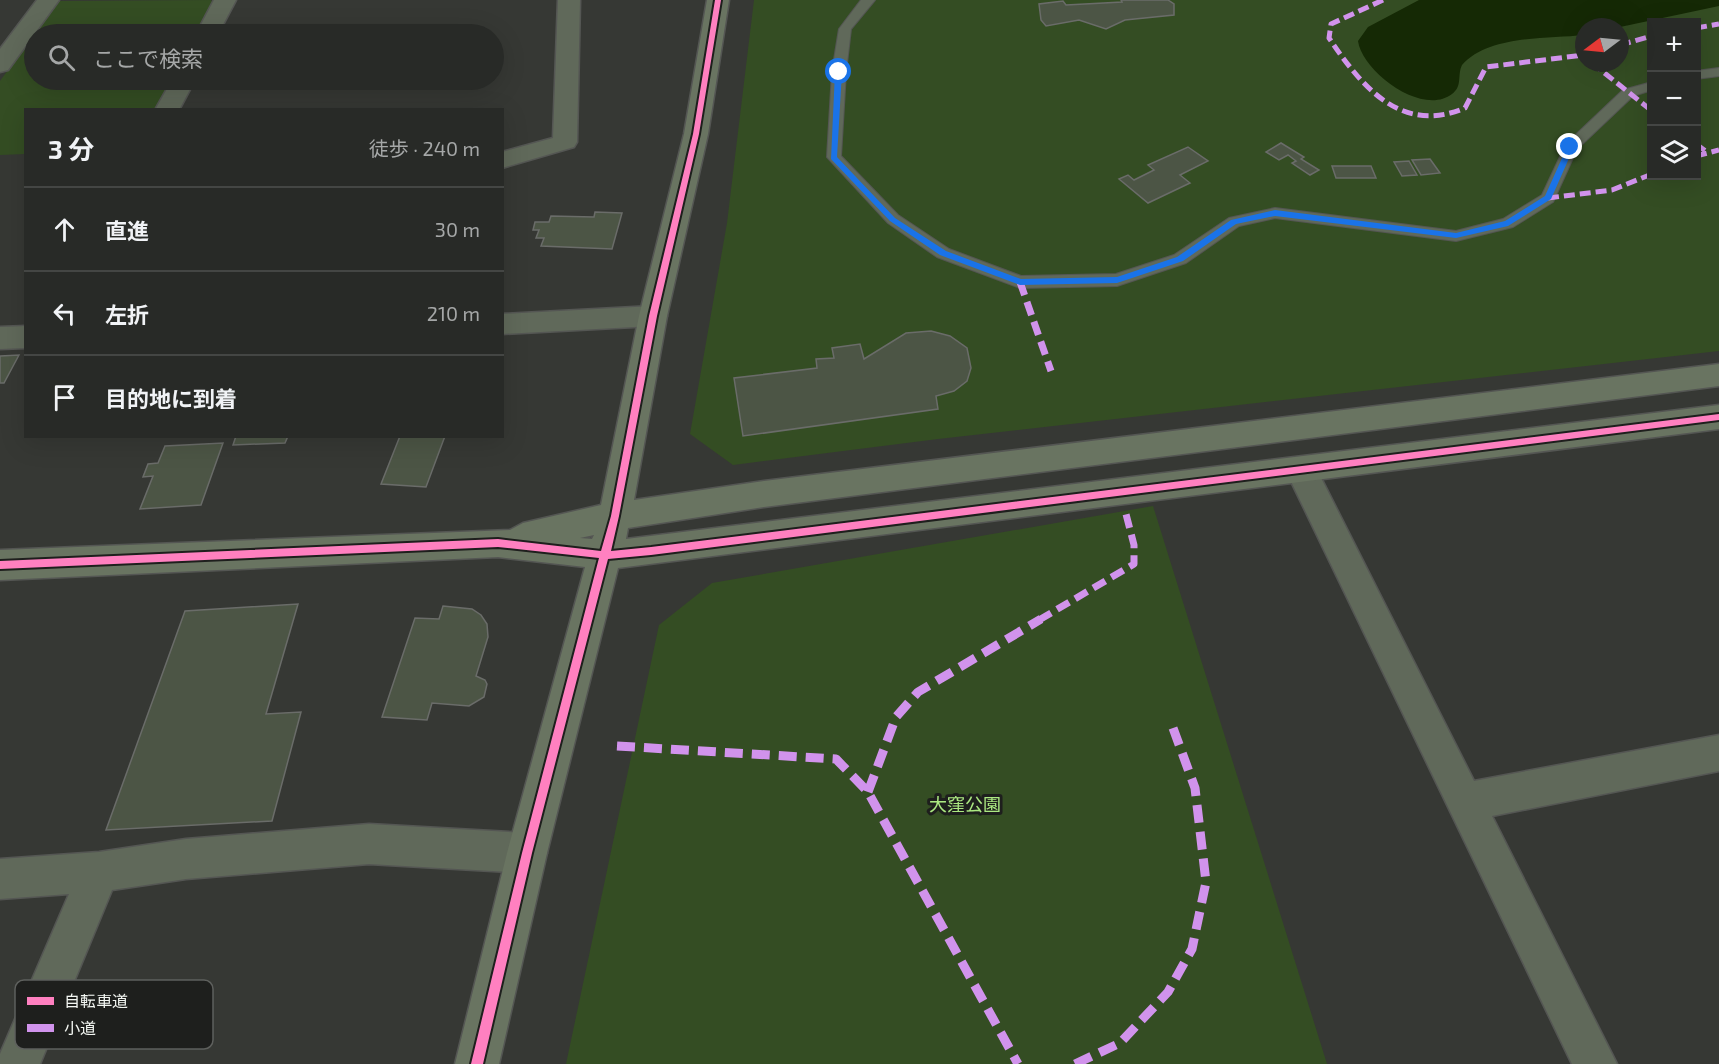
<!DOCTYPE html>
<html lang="ja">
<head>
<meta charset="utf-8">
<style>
	body { margin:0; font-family:"Exo 2","Noto Sans JP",sans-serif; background:#343633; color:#f1f3f6 }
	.controls { position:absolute; right:18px; top:18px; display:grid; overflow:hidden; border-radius:0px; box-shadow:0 6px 24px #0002 }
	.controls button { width:54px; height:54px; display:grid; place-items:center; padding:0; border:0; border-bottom:2px solid #444644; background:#282a27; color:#f1f3f6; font:30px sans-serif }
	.compass { position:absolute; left:1575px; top:18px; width:54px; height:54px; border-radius:50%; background:#282a27; box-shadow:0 6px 24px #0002; rotate:254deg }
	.stop { position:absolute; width:18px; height:18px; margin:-14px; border:4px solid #1a73e8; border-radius:50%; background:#fff }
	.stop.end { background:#1a73e8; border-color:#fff; box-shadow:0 2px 6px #0008 }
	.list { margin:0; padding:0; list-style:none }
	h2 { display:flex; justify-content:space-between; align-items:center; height:78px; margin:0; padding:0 24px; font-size:26px }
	h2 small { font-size:20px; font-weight:400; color:#a5a7a7 }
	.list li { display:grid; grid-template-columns:39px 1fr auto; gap:18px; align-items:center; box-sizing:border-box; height:84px; padding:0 24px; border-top:2px solid #444644 }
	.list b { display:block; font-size:22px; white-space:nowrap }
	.list em { font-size:20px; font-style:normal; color:#a5a7a7 }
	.icon { flex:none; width:33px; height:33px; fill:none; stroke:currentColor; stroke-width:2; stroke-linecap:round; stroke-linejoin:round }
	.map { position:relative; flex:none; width:1719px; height:1064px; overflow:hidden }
	.search { position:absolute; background:#282a27; box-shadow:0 6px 24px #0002; left:24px; top:24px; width:480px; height:66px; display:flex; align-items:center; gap:15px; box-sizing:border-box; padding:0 21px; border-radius:33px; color:#a5a7a7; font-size:22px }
	.panel { position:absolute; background:#282a27; box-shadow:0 6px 24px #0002; left:24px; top:108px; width:480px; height:330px; border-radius:0px }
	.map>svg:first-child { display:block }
</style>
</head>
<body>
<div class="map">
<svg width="1719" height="1064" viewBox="0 0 1719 1064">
	<rect width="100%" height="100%" fill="#363834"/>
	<path fill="#344d23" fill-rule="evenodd" d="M211 0 213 3 196 34H34V80H172L155 109 26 110 25 154 0 155V81L58 1Z
		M754 0H1719V351L938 439 733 465 690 434 727 223ZM1652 22H1696V176H1652ZM1584 27H1620V63H1584Z
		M1153 506 1327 1064H566L659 625 712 583Z"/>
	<path fill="#152905" d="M1419 0H1719V6L1620 27H1584V35C1547 39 1489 35 1462 65 1457 75 1463 86 1452 94 1422 117 1362 71 1358 41L1368 27Z"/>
	<path fill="#4c5545" stroke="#6a6c69" stroke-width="1.5" d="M1121 0H1168L1174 4V15L1125 20 1106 29 1079 20 1046 26 1041 20 1039 4 1063 1 1066 5 1122 2Z
		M1281 143 1304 157 1301 159 1319 170 1310 175 1292 163 1296 161 1288 155 1279 160 1266 152Z
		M1188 147 1208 161 1180 175 1190 183 1148 203 1119 179 1128 175 1134 180 1154 170 1148 165Z
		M1430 159 1440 173 1421 175 1412 160Z
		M1409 161 1417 175 1402 176 1394 162Z
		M1332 166H1371L1376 178H1336Z
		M595 212 622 213 612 249 541 246 544 238H536L539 230H533L535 222H549L551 216 594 217Z
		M931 331 950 336 967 348 971 368 967 381 954 391 936 396 938 409 743 436 734 378 817 368 816 359 834 358 832 348 860 344 864 359 906 333Z
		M19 355 4 383H0V356Z
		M236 436H288L285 443 233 445Z
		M400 436H445L426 487 381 484Z
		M223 443 201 505 140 509 153 476 143 477 148 464 158 463 165 446Z
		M298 604 266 714 301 712 272 821 106 830 185 611Z
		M443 606 472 609 481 615 487 624 488 637 476 676 485 680 487 684 484 697 469 706 432 703 427 720 382 717 415 618 439 619Z"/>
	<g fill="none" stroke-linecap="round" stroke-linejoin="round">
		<g stroke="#545653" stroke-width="2">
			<path id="lane" d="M861 0H875L851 29 846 72 841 156 898 215 949 249 1021 276 1116 274 1174 255 1229 218 1275 208 1456 231 1503 219 1542 195 1566 144 1623 90 1652 82V90L1633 96 1577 149 1553 202 1513 227 1456 241 1275 218 1239 226 1186 263 1117 286 1020 288 937 257 888 223 827 157 832 72 839 29Z
				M1719 68V76L1696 79V71Z"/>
		</g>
		<g stroke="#545653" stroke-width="3">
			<path id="street" d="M37 0H59L8 70 0 72V49Z
				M214 0H236L218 34H196Z
				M558 0H580L577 142 574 147 502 168V152L553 138Z
				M172 80H195L179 110H155Z
				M653 306 663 309 667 316 663 323 653 326 502 334V314Z
				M26 326V348L0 349V327Z
				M1302 458 1313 462 1474 781 1719 735V771L1492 816 1617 1064H1572L1286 471 1291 462Z
				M369 824 527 833 541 839 547 853 541 867 527 873 369 864 186 879 112 890 40 1064H0V1054L69 894 0 899V859L99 852 186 839Z"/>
		</g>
		<g stroke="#545653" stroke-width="3">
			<path id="secondary" d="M707 0H729L708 134 667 316 634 500 764 481 1719 364V386L764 507 628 528 626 539 1719 405V429L618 568 547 853 499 1064H455L507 853 585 567 498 557 0 580V550L510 530 523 523 601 505 639 316 684 134ZM594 535 592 539 580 538Z"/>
		</g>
		<use href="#lane" fill="#60695a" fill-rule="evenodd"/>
		<use href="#street" fill="#60695a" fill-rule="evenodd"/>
		<use href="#secondary" fill="#697461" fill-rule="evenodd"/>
		<path stroke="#d193ec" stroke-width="5" stroke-dasharray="11 5" stroke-linecap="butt" d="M1383 0 1331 24 1329 38C1362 87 1401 135 1465 108L1486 67 1584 55
			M1696 28 1719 24
			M1620 45 1652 36
			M1592 63 1652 111
			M1696 144 1707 152
			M1696 156 1719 150
			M1548 198 1612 190 1652 174"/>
		<path stroke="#d193ec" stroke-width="7" stroke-dasharray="14 7" stroke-linecap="butt" d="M1020 282 1051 371
			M1039 620 1134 564V545L1126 514"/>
		<path stroke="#d193ec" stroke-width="9" stroke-dasharray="18 9" stroke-linecap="butt" d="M617 746 836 759 868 792 1018 1064
			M868 792 896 717 918 692 1041 619
			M1075 1064 1120 1043 1168 992 1192 949 1206 882 1195 788 1173 728"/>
		<g stroke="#1e1f1d" stroke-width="4">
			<path id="cycleway" d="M715 0H721L699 134 657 316 619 516 611 551 651 547 1719 414V420L651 555 608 559 532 853 483 1064H471L522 853 599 558 498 547 0 569V561L498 539 601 551 611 516 649 316 693 134Z"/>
		</g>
		<use href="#cycleway" fill="#ff80c0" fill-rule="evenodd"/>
	</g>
	<path fill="#1a73e8" d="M839 70 842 72 837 157 895 218 946 251 1021 279 1117 277 1177 257 1231 220 1275 210 1456 233 1505 221 1545 196 1567 147 1570 144 1574 147 1551 199 1508 226 1456 238 1275 216 1236 224 1183 261 1117 283 1020 285 940 255 890 221 831 159 835 72Z"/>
	<g text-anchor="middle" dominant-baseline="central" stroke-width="6" stroke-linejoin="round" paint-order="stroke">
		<g font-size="18" fill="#ace982" stroke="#1e1f1d">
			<text x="965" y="804">大窪公園</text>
		</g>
	</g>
	<rect x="15" y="980" width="198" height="69" rx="9" fill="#1e1f1d" stroke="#5e605d" stroke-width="1.5"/>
	<rect x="27" y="997" width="27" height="8" fill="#ff80c0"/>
	<rect x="27" y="1024" width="27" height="8" fill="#d193ec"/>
	<g font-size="16" fill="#f3f6f2">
		<text x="64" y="1007">自転車道</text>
		<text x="64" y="1034">小道</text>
	</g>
</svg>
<div class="controls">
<button>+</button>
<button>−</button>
<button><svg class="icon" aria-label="layers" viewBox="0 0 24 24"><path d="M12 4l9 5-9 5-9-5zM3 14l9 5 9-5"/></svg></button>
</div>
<svg class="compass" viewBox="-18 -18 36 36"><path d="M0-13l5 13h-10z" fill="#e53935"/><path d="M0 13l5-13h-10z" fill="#a5a7a7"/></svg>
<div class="stop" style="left:839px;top:72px"></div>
<div class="stop end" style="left:1570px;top:147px"></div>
<div class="search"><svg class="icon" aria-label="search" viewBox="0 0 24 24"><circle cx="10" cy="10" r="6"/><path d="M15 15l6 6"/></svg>ここで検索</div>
<section class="panel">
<h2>3 分<small>徒歩 · 240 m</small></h2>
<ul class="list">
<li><svg class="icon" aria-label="ahead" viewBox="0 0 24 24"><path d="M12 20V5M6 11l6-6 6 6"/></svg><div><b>直進</b></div><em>30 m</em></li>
<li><svg class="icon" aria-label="left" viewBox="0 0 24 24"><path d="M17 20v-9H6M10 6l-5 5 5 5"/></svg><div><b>左折</b></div><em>210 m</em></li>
<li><svg class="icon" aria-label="arrive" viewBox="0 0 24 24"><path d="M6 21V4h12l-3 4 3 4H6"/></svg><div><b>目的地に到着</b></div></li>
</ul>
</section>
</div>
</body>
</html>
